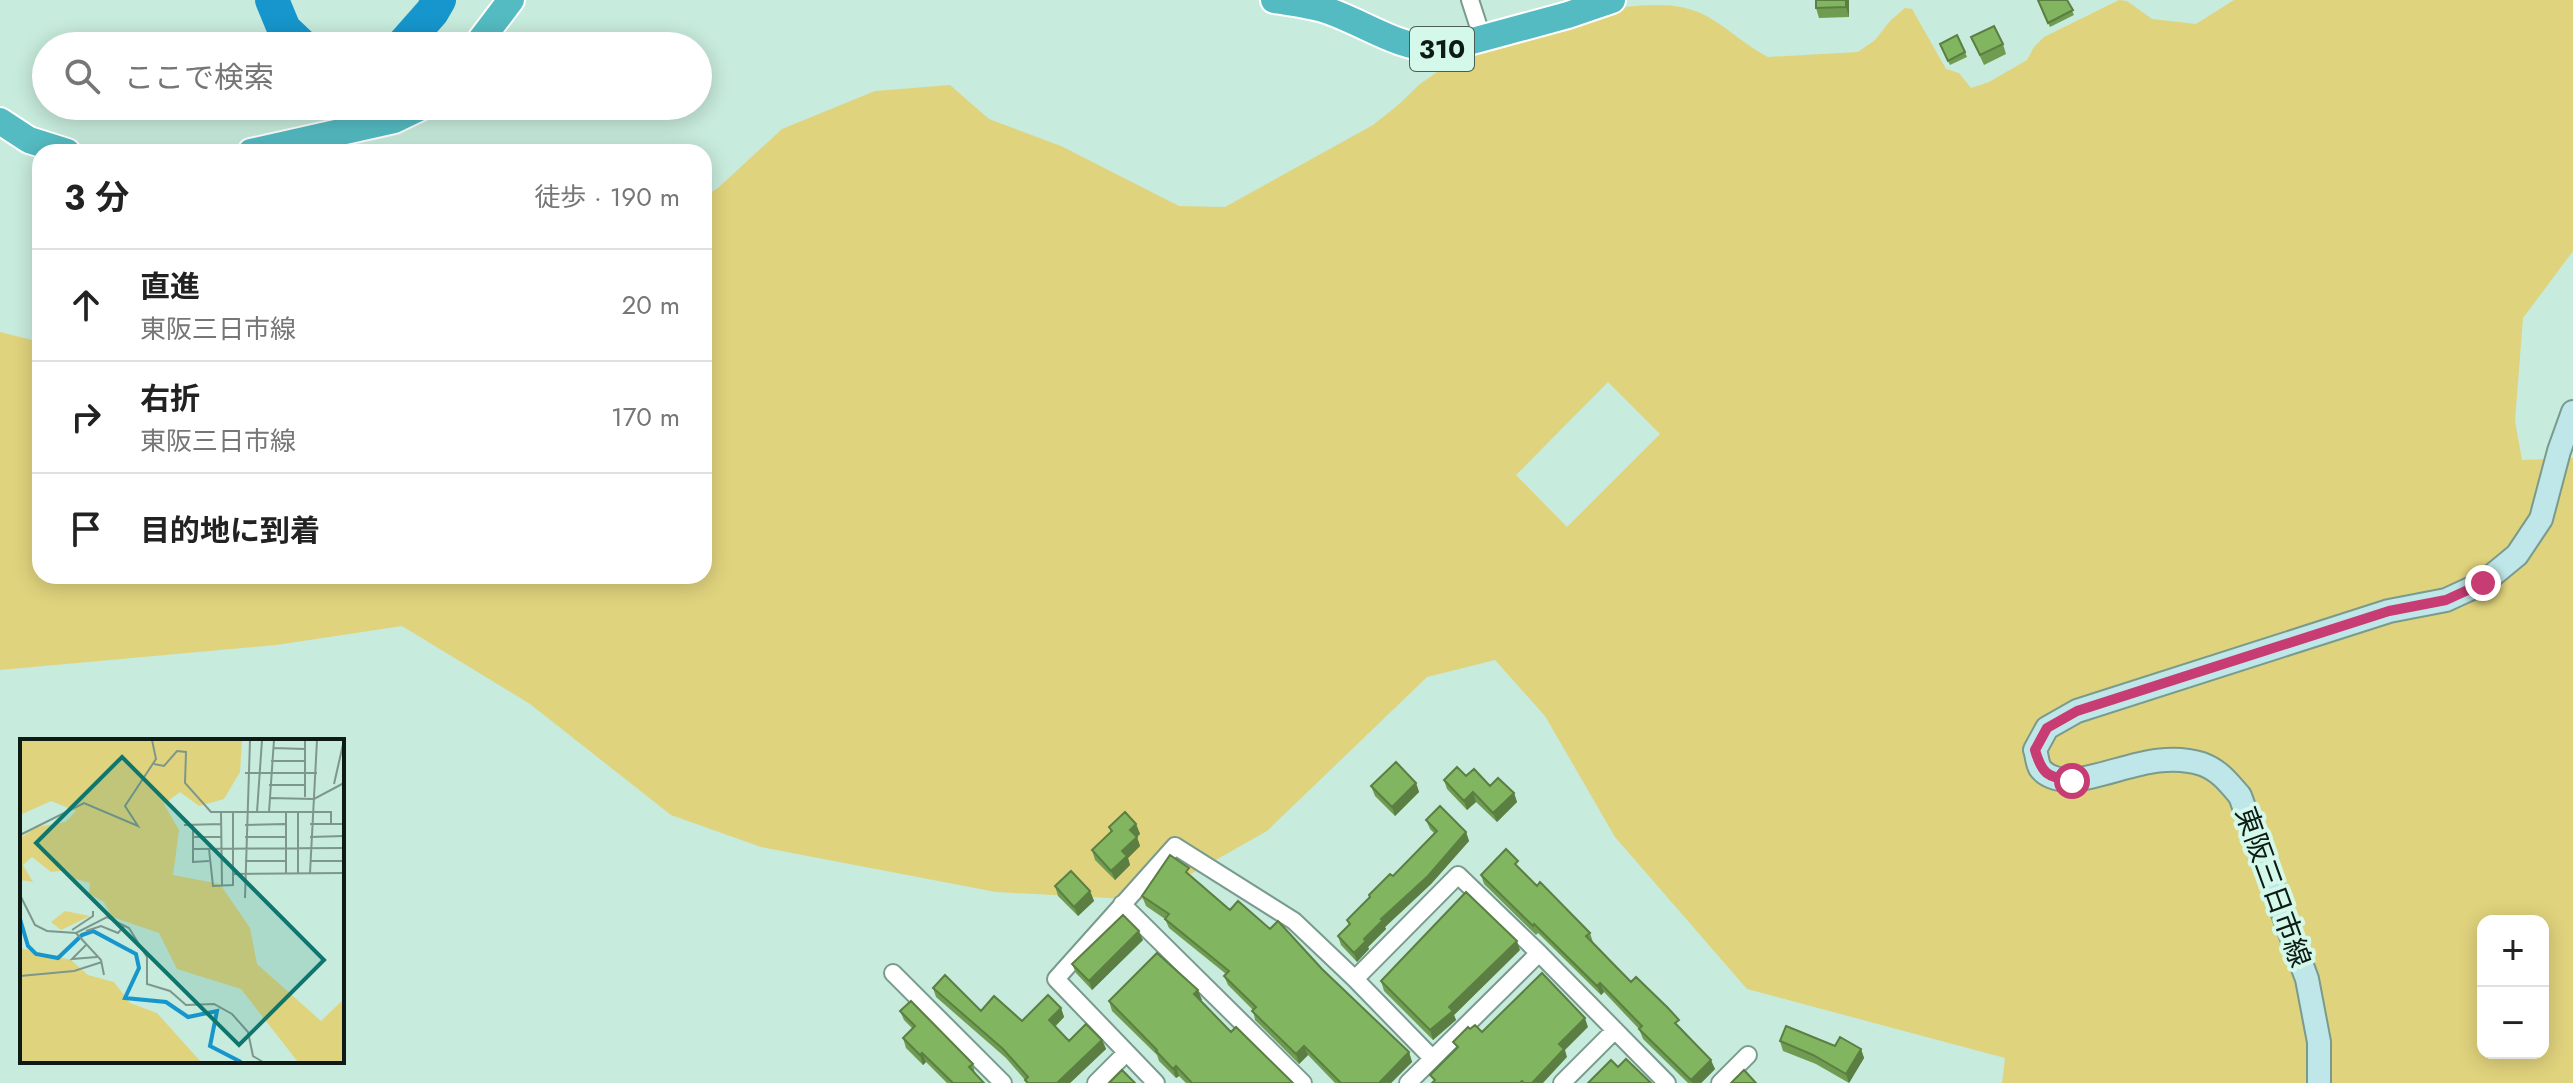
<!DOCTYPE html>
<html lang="ja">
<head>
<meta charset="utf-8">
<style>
	body { margin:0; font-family:Jost,"Noto Sans JP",sans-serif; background:#f2f2f2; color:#222 }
	.controls { position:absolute; right:24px; bottom:24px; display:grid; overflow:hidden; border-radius:16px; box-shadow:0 4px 20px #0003 }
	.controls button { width:72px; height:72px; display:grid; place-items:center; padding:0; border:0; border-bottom:2px solid #e0e0e0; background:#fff; color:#222; font:40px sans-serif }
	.stop { position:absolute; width:24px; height:24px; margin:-18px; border:6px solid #c63c73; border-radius:50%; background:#fff }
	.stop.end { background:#c63c73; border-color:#fff; box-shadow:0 2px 8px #0008 }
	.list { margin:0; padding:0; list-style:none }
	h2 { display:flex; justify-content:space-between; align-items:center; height:104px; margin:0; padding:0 32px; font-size:34px }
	h2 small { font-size:26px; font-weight:400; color:#767676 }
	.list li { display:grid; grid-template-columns:52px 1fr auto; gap:24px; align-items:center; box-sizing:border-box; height:112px; padding:0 32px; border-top:2px solid #e0e0e0 }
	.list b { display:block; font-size:30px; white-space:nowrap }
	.list p { margin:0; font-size:26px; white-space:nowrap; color:#767676 }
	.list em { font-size:26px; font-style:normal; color:#767676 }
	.icon { flex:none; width:44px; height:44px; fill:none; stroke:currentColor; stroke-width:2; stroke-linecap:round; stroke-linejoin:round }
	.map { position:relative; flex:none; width:2573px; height:1083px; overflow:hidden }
	.search { position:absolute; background:#fff; box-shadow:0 4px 20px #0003; left:32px; top:32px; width:680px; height:88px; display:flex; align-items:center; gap:20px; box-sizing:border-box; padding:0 28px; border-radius:44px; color:#767676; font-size:30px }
	.panel { position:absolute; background:#fff; box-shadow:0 4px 20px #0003; left:32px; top:144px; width:680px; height:440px; border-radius:24px }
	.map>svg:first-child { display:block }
</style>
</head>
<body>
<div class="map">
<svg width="2573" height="1083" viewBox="0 0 2573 1083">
	<rect width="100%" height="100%" fill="#c7ebdc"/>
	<path fill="#e0d37d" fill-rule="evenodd" d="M2119 0 2127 1 2152 19 2196 24 2234 0H2573V251L2523 318 2515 421 2522 460 2573 458V1083H2002L2005 1058 1747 989 1615 837 1545 716 1495 660 1427 677 1267 831 1145 900 996 892 761 847 671 815 530 704 402 626 276 645 0 670V332L40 342V576H704V197L718 188 782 129 875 91 950 85 989 119 1061 146 1179 206 1225 207 1373 125 1398 105 1420 84 1450 63 1624 7C1654 4 1684 2 1710 18 1730 30 1747 46 1768 57L1858 52 1875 40 1890 21 1905 8 1912 9 1946 69 1959 73 1971 88 1989 82 2027 60 2034 47 2044 37ZM1608 382 1660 434 1567 527 1516 475ZM2483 921H2543V1053H2483Z"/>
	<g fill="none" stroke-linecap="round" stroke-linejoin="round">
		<path stroke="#1696cc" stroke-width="34" d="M272 0 284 29 302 46
			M402 46 432 12 439 0"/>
		<g stroke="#799b8d" stroke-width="20">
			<path id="minor" d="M1470 0 1483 40
				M1122 904 1303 1083
				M893 973 1003 1083
				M1355 979 1458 875 1539 953 1667 1083
				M1096 1083 1126 1053
				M1156 1083 1056 979 1175 846 1294 921 1355 979 1432 1058
				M1408 1083 1539 953
				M1562 1083 1615 1030
				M1720 1083 1748 1055"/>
		</g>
		<g stroke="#799b8d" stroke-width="26">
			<path id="secondary" d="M2319 1083V1042L2307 979 2240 796C2229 783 2219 770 2202 764 2158 750 2117 774 2074 780 2063 781 2047 778 2040 768 2037 763 2037 755 2035 750L2047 728 2077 711 2389 611 2446 600 2483 583 2517 555 2541 519 2559 451 2573 412"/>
		</g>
		<g stroke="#fff" stroke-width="30">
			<path id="trunk" d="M1274 0C1292 3 1312 5 1329 11 1370 26 1394 46 1439 50L1568 15 1612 0
				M476 46 511 0
				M0 121 29 140 67 152
				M251 152 394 120 423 106"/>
		</g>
		<use href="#minor" stroke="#fff" stroke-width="16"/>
		<use href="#secondary" stroke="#bfe6e8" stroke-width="22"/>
		<use href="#trunk" stroke="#54bbc2" stroke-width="26"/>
	</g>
	<path fill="#709c52" d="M1849 0V17L1819 18 1816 8Z
		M2037 0H2067L2074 15 2050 27Z
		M1971 37 2003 44 2006 54 1984 65Z
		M1942 49 1965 52 1967 57 1950 65Z
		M1466 776 1490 786 1514 793 1517 802 1497 822 1476 802 1467 810 1447 789 1444 780Z
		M1416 783 1419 792 1395 816 1375 796 1371 786Z
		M1426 820 1466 832 1469 841 1431 884 1385 927 1386 929 1368 947 1369 949 1357 962 1341 945 1338 936 1349 925 1347 920 1370 898 1369 895 1393 876 1434 833 1430 829Z
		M1136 824 1140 834 1137 837 1140 846 1128 858 1130 865 1115 880 1095 860 1092 850 1111 832 1109 827Z
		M1481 875 1537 886 1590 933 1593 942 1631 982 1682 1029 1715 1069 1701 1083H1688L1643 1039 1639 1029 1604 992 1601 995 1538 933 1536 935 1484 884Z
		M1192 877 1230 910 1270 929 1322 969 1409 1052 1412 1062 1391 1083H1335L1308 1055 1299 1064 1255 1020 1253 1010 1228 985 1224 976 1226 974 1169 928 1165 919 1146 906 1142 896Z
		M1055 886 1090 891 1094 901 1078 916 1058 896Z
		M1143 940 1092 990 1076 973 1072 964Z
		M1520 950 1454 1015 1456 1020 1433 1040 1384 991 1381 981Z
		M933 988 981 1011 1022 1021 1061 1008 1064 1017 1055 1027 1069 1041 1102 1040 1106 1049 1070 1083H1026L1025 1080 1006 1058 936 997Z
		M1201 1000 1231 1032 1293 1083H1186L1179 1076 1176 1078 1159 1061 1157 1055 1112 1011 1109 1001 1202 1000Z
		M900 1011 973 1064 975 1074 984 1083H947L926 1062 923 1065 906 1048 903 1038 913 1029 904 1020Z
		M1780 1041 1861 1049 1864 1058 1849 1083 1816 1064 1783 1051Z"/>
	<path fill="#5b7f42" d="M1846 0H1849V17L1846 7Z
		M1416 783 1419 792 1395 816 1392 807Z
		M1473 792 1476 802 1467 810 1464 801Z
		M1514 793 1517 802 1497 822 1493 813Z
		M1136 824 1140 834 1134 839 1130 830Z
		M1466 832 1469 841 1431 884 1385 927 1386 929 1368 947 1369 949 1357 962 1354 953 1364 939 1381 919Z
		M1137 837 1140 846 1128 858 1130 865 1115 880 1111 871 1122 851Z
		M1090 891 1094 901 1078 916 1074 907Z
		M1139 931 1143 940 1092 990 1089 981Z
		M1517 941 1520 950 1454 1015 1456 1020 1433 1040 1430 1030 1449 1007Z
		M1600 983 1604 992 1601 995 1597 986Z
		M1198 990 1202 1000 1198 1003 1194 994Z
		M1061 1008 1064 1017 1052 1029 1049 1020Z
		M1585 1018 1588 1027 1565 1050 1567 1057 1543 1083H1532L1559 1044Z
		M1102 1040 1106 1049 1070 1083H1057Z
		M1304 1046 1308 1055 1299 1064 1296 1054Z
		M1861 1049 1864 1058 1849 1083 1846 1074Z
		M1409 1052 1412 1062 1391 1083H1379Z
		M922 1053 926 1062 923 1065 920 1055Z
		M1711 1060 1715 1069 1701 1083H1692L1691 1080Z
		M1176 1066 1179 1076 1176 1078 1173 1069Z"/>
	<path fill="#82b55f" stroke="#5b7f42" stroke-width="2" d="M1816 0H1846V7L1816 8Z
		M2038 0H2067L2073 10 2048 23Z
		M1994 26 2003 44 1980 55 1971 37Z
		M1957 35 1965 52 1948 61 1940 44Z
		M1396 762 1416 783 1392 807 1371 786Z
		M1457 767 1466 776 1474 769 1490 786 1498 778 1514 793 1493 813 1473 792 1464 801 1444 780Z
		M1440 806 1466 832 1428 876 1381 919 1383 920 1364 939 1366 941 1354 953 1338 936 1350 924 1347 920 1370 897 1369 895 1390 874 1393 876 1437 831 1426 820Z
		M1125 812 1136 824 1130 830 1137 837 1122 851 1127 856 1111 871 1092 850 1112 831 1109 827Z
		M1506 849 1518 861 1515 864 1537 886 1540 882 1590 933 1586 936 1631 982 1636 977 1668 1008 1679 1020 1675 1023 1711 1060 1691 1080 1639 1029 1642 1026 1600 983 1597 986 1534 924 1533 926 1481 875Z
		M1170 855 1189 868 1186 872 1230 910 1238 901 1270 929 1278 921 1322 969 1409 1052 1379 1083H1341L1304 1046 1296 1054 1252 1011 1256 1007 1224 976 1229 971 1165 919 1169 914 1142 896Z
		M1071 871 1090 891 1074 907 1055 886Z
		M1466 892 1517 941 1449 1007 1453 1011 1430 1030 1381 981Z
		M1123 915 1139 931 1089 981 1072 964Z
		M1157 953 1198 990 1194 994 1231 1032 1236 1027 1293 1083H1192L1176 1066 1173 1069 1156 1051 1157 1050 1109 1001Z
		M1542 973 1585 1018 1559 1044 1564 1049 1532 1083H1524L1522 1081 1520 1083H1432L1435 1080 1430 1075 1458 1047 1453 1042 1468 1027 1470 1029 1475 1025 1482 1032Z
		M945 975 981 1011 994 996 1022 1021 1048 995 1061 1008 1049 1020 1069 1041 1086 1024 1102 1040 1057 1083H1028L1025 1080 1028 1077 1003 1049 933 988Z
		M911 1001 973 1064 969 1067 984 1083H953L922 1053 920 1055 903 1038 915 1026 900 1011Z
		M1786 1026 1835 1046 1840 1037 1861 1049 1846 1074 1813 1055 1780 1041Z
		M1626 1059 1651 1083H1588L1611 1060 1618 1067Z
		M1122 1070 1135 1083H1109Z
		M1744 1070 1756 1083H1731Z"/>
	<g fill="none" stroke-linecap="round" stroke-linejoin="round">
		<path stroke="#c63c73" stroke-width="10" d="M2072 781C2047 777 2042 774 2035 750L2047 728 2077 711 2389 611 2446 600 2483 583"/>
	</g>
	<g text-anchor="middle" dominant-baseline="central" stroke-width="8" stroke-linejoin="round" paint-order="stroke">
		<rect fill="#d4f8e9" stroke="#495d55" stroke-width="2" x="1410" y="27" width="64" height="44" rx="6"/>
		<g font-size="26" font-weight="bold" fill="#0d1a15">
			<text x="1442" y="49">310</text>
		</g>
		<g font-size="28" fill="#0d1a15" stroke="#d4f8e9">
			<text transform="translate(2273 887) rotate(70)">東阪三日市線</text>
		</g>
	</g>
	<g transform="translate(20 739)">
		<rect width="324" height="324" fill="#c7ebdc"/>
		<path d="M0 1H222L220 33 204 60 179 67 160 53 144 65 159 91 153 136 200 145 230 189 237 225 301 282 324 260V323H278L221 250 157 230 139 194 92 178 84 163 69 155 70 144 52 139 48 131 31 133 12 118 3 126 13 143 0 141V99L17 88 45 83 56 72 31 62 0 76ZM45 172 70 177 41 191 31 183ZM0 209 51 221 68 236 94 243 110 264 137 274 181 323H0Z" fill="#e0d37d"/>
		<path fill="none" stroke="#1696cc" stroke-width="4" d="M0 180 8 207 16 215 38 219 62 196 73 192 116 215 119 229 105 259 146 263 168 278 197 272 190 307 221 323"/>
		<path fill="none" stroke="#7d978c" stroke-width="2" d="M285 1V58M253 9 285 10M251 22H284M134 25 144 27 157 12 166 13 165 44 191 73H311V85M225 34H297M314 45 324 1M249 46H285M249 59 294 60 324 44M201 73 202 147M237 73 242 1M249 73 254 1M266 73V134M278 73V134M290 85H324M164 86 201 85M173 86V123L189 122M225 86 265 85M0 96 64 64 118 87 105 67 136 20 132 1M173 98H201M225 98H265M290 98 324 97M173 110 324 109M189 110 193 147 213 146V74M225 122H266M290 122H324M290 134 297 1M213 135 324 134M0 156 15 186 27 192 56 194 87 178 109 189 127 218V245L150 252 166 266 194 265 212 275 228 293 233 317 243 323M225 159 230 1M52 191 73 177V172M66 192 81 187 98 194 105 186M56 194 81 221 84 236M67 205 52 220 77 218M0 237 54 232 82 223"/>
		<path fill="#0f766e" fill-opacity="0.15" stroke="#0f766e" stroke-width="4" d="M102 18 304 221 219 306 16 104Z"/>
		<rect width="324" height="324" fill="none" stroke="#0d1a15" stroke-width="4"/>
	</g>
</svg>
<div class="controls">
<button>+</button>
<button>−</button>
</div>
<div class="stop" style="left:2072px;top:781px"></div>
<div class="stop end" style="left:2483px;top:583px"></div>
<div class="search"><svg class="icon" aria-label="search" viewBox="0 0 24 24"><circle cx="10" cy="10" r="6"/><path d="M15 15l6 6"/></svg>ここで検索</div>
<section class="panel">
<h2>3 分<small>徒歩 · 190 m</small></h2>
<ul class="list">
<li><svg class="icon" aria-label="ahead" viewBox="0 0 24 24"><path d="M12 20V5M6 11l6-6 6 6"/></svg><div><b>直進</b><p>東阪三日市線</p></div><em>20 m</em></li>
<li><svg class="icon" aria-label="right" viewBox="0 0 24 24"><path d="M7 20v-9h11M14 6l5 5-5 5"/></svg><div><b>右折</b><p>東阪三日市線</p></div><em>170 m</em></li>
<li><svg class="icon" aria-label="arrive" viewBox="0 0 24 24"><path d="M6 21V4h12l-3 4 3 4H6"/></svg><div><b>目的地に到着</b></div></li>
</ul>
</section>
</div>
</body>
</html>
